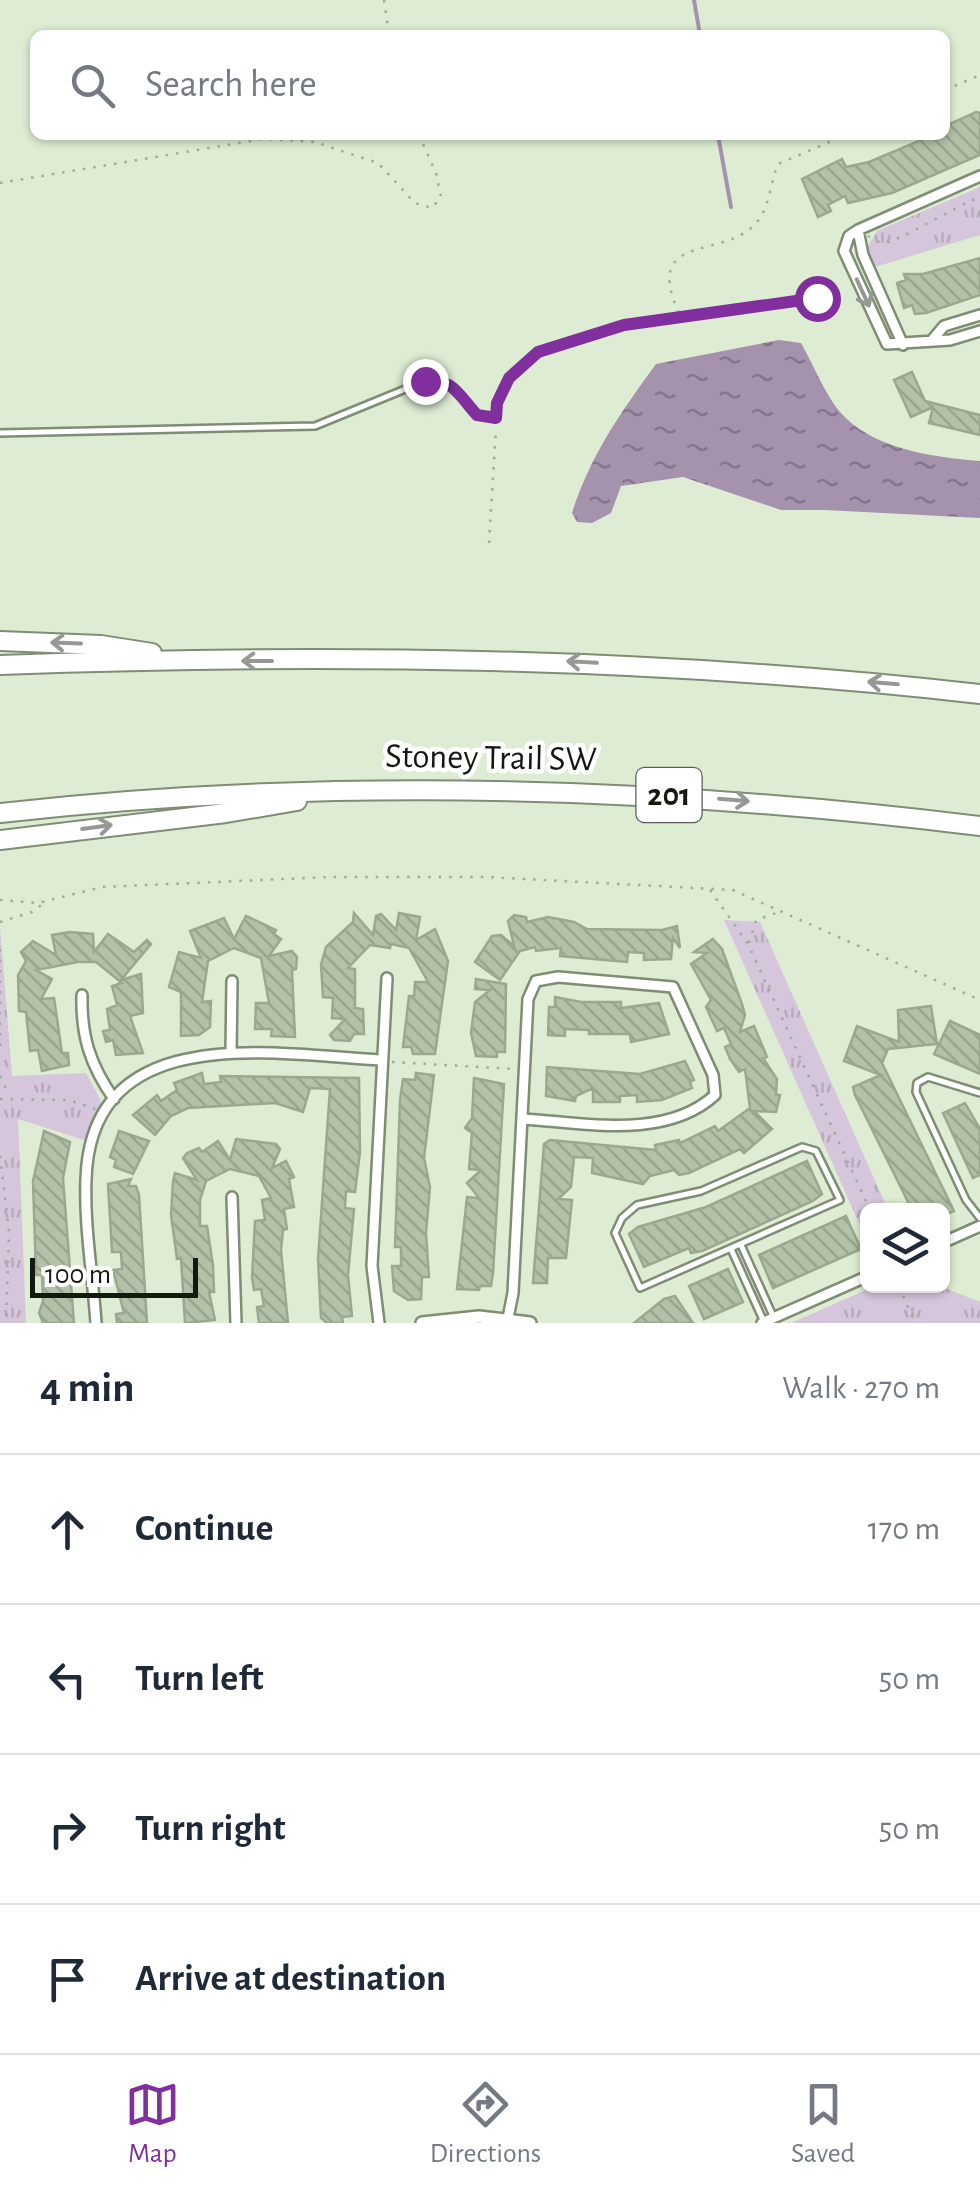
<!DOCTYPE html>
<html lang="en">
<head>
<meta charset="utf-8">
<style>
	body { margin:0; font-family:"Alegreya Sans",sans-serif; background:#f6f6f7; color:#1f2937 }
	.controls { position:absolute; right:30px; bottom:30px; display:grid; overflow:hidden; border-radius:15px; box-shadow:0 2px 8px #0004 }
	.controls button { width:90px; height:90px; display:grid; place-items:center; padding:0; border:0; border-bottom:2px solid #e0e1e3; background:#fff; color:#1f2937; font:50px sans-serif }
	.scale { position:absolute; left:30px; bottom:25px; width:168px; box-sizing:border-box; padding-left:10px; border:5px solid #141910; border-top:0; font-size:28px; line-height:35px; white-space:nowrap; color:#141910; -webkit-text-stroke:8px #fff; paint-order:stroke }
	.stop { position:absolute; width:30px; height:30px; margin:-22px; border:8px solid #812f9e; border-radius:50%; background:#fff }
	.stop.end { background:#812f9e; border-color:#fff; box-shadow:0 2px 10px #0008 }
	.list { margin:0; padding:0; list-style:none }
	h2 { display:flex; justify-content:space-between; align-items:center; height:130px; margin:0; padding:0 40px; font-size:42px }
	h2 small { font-size:32px; font-weight:400; color:#747a83 }
	.list li { display:grid; grid-template-columns:65px 1fr auto; gap:30px; align-items:center; box-sizing:border-box; height:150px; padding:0 40px; border-top:2px solid #e0e1e3 }
	.list b { display:block; font-size:38px; white-space:nowrap }
	.list em { font-size:32px; font-style:normal; color:#747a83 }
	.icon { flex:none; width:55px; height:55px; fill:none; stroke:currentColor; stroke-width:2; stroke-linecap:round; stroke-linejoin:round }
	.map { position:relative; flex:none; width:980px; height:1323px; overflow:hidden }
	.search { position:absolute; background:#fff; box-shadow:0 2px 8px #0004; left:30px; right:30px; top:30px; height:110px; display:flex; align-items:center; gap:25px; box-sizing:border-box; padding:0 35px; border-radius:15px; color:#747a83; font-size:38px }
	.sheet { height:730px; background:#fff }
	nav { display:flex; justify-content:space-around; align-items:center; box-sizing:border-box; height:140px; border-top:2px solid #e0e1e3; background:#fff; font-size:28px; color:#747a83 }
	nav a { display:grid; justify-items:center; gap:5px }
	nav .on { color:#812f9e }
	.map>svg:first-child { display:block }
</style>
</head>
<body>
<div class="map">
<svg width="980" height="1323" viewBox="0 0 980 1323">
	<defs>
		<pattern id="park-tufts" width="24" height="20" patternUnits="userSpaceOnUse" patternTransform="scale(2.5)"><rect width="24" height="20" fill="#d5c6db"/><path d="M3 7l-1-3M5 7V3M7 7l1-3M15 17l-1-3M17 17v-4M19 17l1-3" fill="none" stroke="#b6aabb"/></pattern>
		<pattern id="water-ripples" width="26" height="14" patternUnits="userSpaceOnUse" patternTransform="scale(2.5)"><rect width="26" height="14" fill="#a592ad"/><path d="M2 4q2-2 4 0t4 0M15 11q2-2 4 0t4 0" fill="none" stroke="#85768b"/></pattern>
		<pattern id="building-back-hatch" width="6" height="6" patternUnits="userSpaceOnUse" patternTransform="scale(2.5)"><rect width="6" height="6" fill="#b3c1a8"/><path d="M-1 5l2 2M0 0l6 6M5-1l2 2" fill="none" stroke="#99a590"/></pattern>
	</defs>
	<rect width="100%" height="100%" fill="#ddecd2"/>
	<path fill="url(#park-tufts)" d="M980 187V235L875 267 867 248 877 231Z
		M724 920 760 922 888 1210H868L867 1241Z
		M0 927 12 1076 86 1073 102 1103 84 1140 18 1119 26 1323H0Z
		M875 1286H940L980 1302V1323H791Z"/>
	<path fill="url(#water-ripples)" d="M779 340 801 343C813 364 824 392 839 411 872 449 931 457 980 461V518L825 510H781L683 477 621 486 611 513 592 523 577 522 572 513C590 456 621 412 656 364Z"/>
	<g fill="none" stroke-linecap="round" stroke-linejoin="round">
		<path stroke="#a592ad" stroke-width="4" d="M694 0 700 35
			M718 135 731 207"/>
	</g>
	<path fill="url(#building-back-hatch)" stroke="#9ba890" stroke-width="2.5" d="M976 112 980 113V155L892 193 848 203 845 196 828 205 831 211 818 217 802 179 842 159 846 167 869 162 933 135H945V126Z
		M980 258V295L926 313 915 314 912 305 904 308 897 283 906 280 904 274H923Z
		M912 372 925 401 980 415V435L929 423 933 407 911 417 894 380Z
		M354 913 373 935 376 916 381 914 396 930 399 913 420 917 416 940 435 929 448 961 435 1054H413L411 1047H403L409 996H414L415 982H428L409 948 391 944 390 948 370 945 348 968 355 969V1008L363 1009 364 1034H354L350 1041 334 1040 330 1035 345 1019 332 1018 333 998 323 997 321 965 326 947 353 922Z
		M514 915 526 917 527 922 548 917 574 922 587 929 662 930 677 926 680 948 673 938 671 959 644 960V953L628 952 627 962 560 956 561 948 536 951 535 947 520 951 500 980 475 962 492 936 501 935 514 946 508 921Z
		M246 916 276 930 274 934 281 939 269 956 292 951 297 957 296 969 292 970 295 1037 271 1036 272 1029H255L256 1003H269L261 958 234 948 208 961 202 1002 211 1001 210 1027 199 1035 181 1036V992L169 987 179 952 201 958 190 931 224 918 234 939Z
		M69 932 93 934 94 952 108 934 134 952 147 940 151 944 121 980 141 974 143 1013 130 1016 143 1053 116 1055 113 1040 106 1042 103 1031 110 1030 107 1009 117 1005 112 986 122 983 96 962H78L36 970 52 979 41 999 54 998 62 1053H68L69 1065 42 1071 38 1050 30 1051 26 1012 19 1011 18 975 26 961 21 952 33 941 56 955 52 935Z
		M713 939 722 949 742 1004 745 1015 740 1032 754 1026 767 1057 763 1058 777 1079 776 1095H780L776 1112 754 1111 772 1129 744 1153 740 1149 689 1173 679 1175 674 1170 650 1176 643 1184 592 1173 593 1158 574 1157 571 1187 558 1199 572 1200 566 1258H548L547 1283H533L544 1144 550 1140 656 1150 655 1145 679 1140 680 1143 715 1126 718 1131 750 1108 745 1069 739 1072 730 1059 725 1047 731 1044 724 1028 717 1031 706 1007 711 1000 691 964 707 953 694 952Z
		M476 979 506 984 505 1052H497V1057L476 1056 471 1033 475 1002 490 990 475 989Z
		M555 997 581 1002H621V1008L659 1003 669 1034 631 1042 630 1034H589V1030L565 1029V1036L548 1035 549 1007H555Z
		M931 1006 937 1044 888 1049 882 1063 954 1211 942 1216V1210H912L855 1095 853 1087 881 1075 844 1061 857 1026 899 1042 898 1010Z
		M950 1021 980 1035V1074L934 1054Z
		M685 1061 694 1080 690 1082 692 1088 662 1100 637 1102V1095L620 1096V1102H593V1088L576 1096 575 1101 546 1096 547 1067 640 1074Z
		M202 1073 204 1084 221 1082 220 1076 359 1078 360 1152 355 1192 346 1191 345 1208 354 1209 348 1275 352 1316 342 1317 343 1323H327L321 1318 318 1259 330 1089 310 1088 303 1112 275 1103 188 1108 171 1116 155 1135 133 1115 157 1095 161 1101 177 1090 174 1083Z
		M416 1073 434 1075 424 1158 430 1187 426 1233 429 1277H422L421 1299 408 1300 394 1291 392 1266H401V1247H395L400 1100 403 1079 415 1080Z
		M474 1078 504 1084 493 1273 491 1286H480L479 1290 457 1289 467 1197 479 1198 467 1183 481 1170 469 1169 472 1133 465 1128 472 1118Z
		M965 1103 980 1129V1175L973 1178 943 1113Z
		M44 1131 70 1142 63 1178 74 1323H43L39 1313 43 1301 42 1275H36L33 1181Z
		M119 1131 149 1141 133 1174 114 1167 116 1160 110 1157Z
		M236 1139 276 1144 280 1149 272 1168 286 1161 294 1177 289 1179 294 1207 284 1209 287 1229 283 1230 281 1250 288 1323H259L257 1307 264 1306 261 1289 254 1290 252 1278 255 1221 265 1220 262 1200 271 1198 259 1176 230 1169 206 1181 200 1200V1226H207L213 1265 214 1292H209L215 1320 185 1323 181 1258 177 1259 171 1215 173 1182 175 1173 197 1180 183 1158 187 1153 199 1148 202 1152 218 1141 230 1160Z
		M807 1161 822 1194 813 1201 702 1251 691 1253 689 1248 644 1267 629 1234 638 1227 706 1207Z
		M131 1179 128 1186H136L139 1195 147 1323H117L116 1314 124 1313 113 1270 122 1269 121 1252H112L108 1184Z
		M846 1216 861 1249 773 1288 759 1255Z
		M728 1269 743 1302 704 1319 689 1286Z
		M675 1296 693 1323H634L664 1299Z"/>
	<g fill="none" stroke-linecap="round" stroke-linejoin="round">
		<g stroke="#7f8d75" stroke-width="10">
			<path id="service" d="M0 433 315 426 425 381C454 378 459 396 477 415L496 418
				M980 1093 928 1077 917 1083 916 1092 966 1200 980 1218
				M802 1147 816 1151 840 1200 640 1288 615 1233 622 1218 637 1205 701 1191Z
				M741 1245 774 1318
				M731 1249 764 1322"/>
		</g>
		<g stroke="#7f8d75" stroke-width="14">
			<path id="minor" d="M980 176 858 230 849 236 844 251 887 344 950 340 980 331
				M858 230 863 255 903 345
				M933 339 944 326 980 315
				M82 995C81 1036 90 1065 114 1099
				M231 1052 232 981
				M232 1197 236 1323
				M942 1243 980 1226
				M96 1323C93 1276 84 1226 86 1179 91 1019 275 1054 380 1060
				M379 1323 372 1266 387 978
				M507 1323 513 1293 528 999 536 981 558 977 673 987 713 1075 715 1095C666 1140 585 1123 524 1119
				M762 1323 868 1276"/>
		</g>
		<g stroke="#7f8d75" stroke-width="16">
			<path id="tertiary" d="M422 1323 479 1317 530 1323"/>
		</g>
		<g stroke="#7f8d75" stroke-width="22">
			<path id="motorway" d="M0 641 101 645 152 653
				M0 665C327 653 654 657 980 694
				M0 813C327 776 654 786 980 826
				M0 840 226 813 297 801"/>
		</g>
		<path stroke="#a0ac97" stroke-width="2.5" stroke-dasharray="2.5 8" stroke-linecap="butt" d="M384 0 389 35
			M945 90 980 75
			M0 183 263 139 315 142 378 163 415 203 432 208 441 197 436 173 419 135
			M868 236C872 238 879 243 883 243 895 244 959 204 980 197
			M679 313C641 230 726 261 757 222 770 206 770 183 778 164L846 135
			M497 410 509 378 538 352 625 325 817 298
			M489 543 496 428
			M710 890 748 944 870 1210
			M0 900 38 903 102 887 329 877H487L733 890 980 1000
			M0 922 32 912 47 901
			M749 943 756 920 782 911
			M0 949V1052
			M392 1062 514 1069
			M0 1076 9 1095
			M0 1099 69 1100 98 1110
			M0 1156 9 1232 6 1323
			M899 1286 915 1323"/>
		<use href="#service" stroke="#fff" stroke-width="5"/>
		<use href="#minor" stroke="#fff" stroke-width="9"/>
		<use href="#tertiary" stroke="#fff" stroke-width="11"/>
		<use href="#motorway" stroke="#fff" stroke-width="18"/>
	</g>
	<defs><path id="oneway-shaft" d="M-6 0H5M1.5-3L5.5 0L1.5 3" fill="none" stroke-width="1.6" stroke-linecap="round" stroke-linejoin="round" transform="scale(2.5)"/></defs>
	<g stroke="#959893">
		<use href="#oneway-shaft" transform="translate(863 293) rotate(65)"/>
		<use href="#oneway-shaft" transform="translate(66 643) rotate(-178)"/>
		<use href="#oneway-shaft" transform="translate(257 661) rotate(-180)"/>
		<use href="#oneway-shaft" transform="translate(582 662) rotate(-177)"/>
		<use href="#oneway-shaft" transform="translate(883 683) rotate(-175)"/>
		<use href="#oneway-shaft" transform="translate(734 800) rotate(5)"/>
		<use href="#oneway-shaft" transform="translate(97 827) rotate(-8)"/>
	</g>
	<g fill="none" stroke-linecap="round" stroke-linejoin="round">
		<path stroke="#812f9e" stroke-width="12" d="M425 381C454 378 459 396 477 415L496 418 497 403 509 378 538 352 624 325 817 298"/>
	</g>
	<g text-anchor="middle" dominant-baseline="central" stroke-width="9" stroke-linejoin="round" paint-order="stroke">
		<rect fill="#fff" stroke="#5a5e58" stroke-width="2.5" x="636.5" y="768" width="65" height="54" rx="8"/>
		<g font-size="32" font-weight="bold" fill="#141910">
			<text x="669" y="795">201</text>
		</g>
		<g font-size="35" fill="#141910" stroke="#fff">
			<text transform="translate(491 758) rotate(1)">Stoney Trail SW</text>
		</g>
	</g>
</svg>
<div class="controls">
<button><svg class="icon" aria-label="layers" viewBox="0 0 24 24"><path d="M12 4l9 5-9 5-9-5zM3 14l9 5 9-5"/></svg></button>
</div>
<div class="scale">100 m</div>
<div class="stop" style="left:817px;top:298px"></div>
<div class="stop end" style="left:425px;top:381px"></div>
<div class="search"><svg class="icon" aria-label="search" viewBox="0 0 24 24"><circle cx="10" cy="10" r="6"/><path d="M15 15l6 6"/></svg>Search here</div>
</div>
<section class="sheet">
<h2>4 min<small>Walk · 270 m</small></h2>
<ul class="list">
<li><svg class="icon" aria-label="ahead" viewBox="0 0 24 24"><path d="M12 20V5M6 11l6-6 6 6"/></svg><div><b>Continue</b></div><em>170 m</em></li>
<li><svg class="icon" aria-label="left" viewBox="0 0 24 24"><path d="M17 20v-9H6M10 6l-5 5 5 5"/></svg><div><b>Turn left</b></div><em>50 m</em></li>
<li><svg class="icon" aria-label="right" viewBox="0 0 24 24"><path d="M7 20v-9h11M14 6l5 5-5 5"/></svg><div><b>Turn right</b></div><em>50 m</em></li>
<li><svg class="icon" aria-label="arrive" viewBox="0 0 24 24"><path d="M6 21V4h12l-3 4 3 4H6"/></svg><div><b>Arrive at destination</b></div></li>
</ul>
</section>
<nav>
<a class="on"><svg class="icon" aria-label="map" viewBox="0 0 24 24"><path d="M3 6l6-2 6 2 6-2v14l-6 2-6-2-6 2zM9 4v14M15 6v14"/></svg>Map</a>
<a><svg class="icon" aria-label="directions" viewBox="0 0 24 24"><path d="M12 3l9 9-9 9-9-9zM9 14v-3h6M13 9l2 2-2 2"/></svg>Directions</a>
<a><svg class="icon" aria-label="saved" viewBox="0 0 24 24"><path d="M7 4h10v16l-5-4-5 4z"/></svg>Saved</a>
</nav>
</body>
</html>
